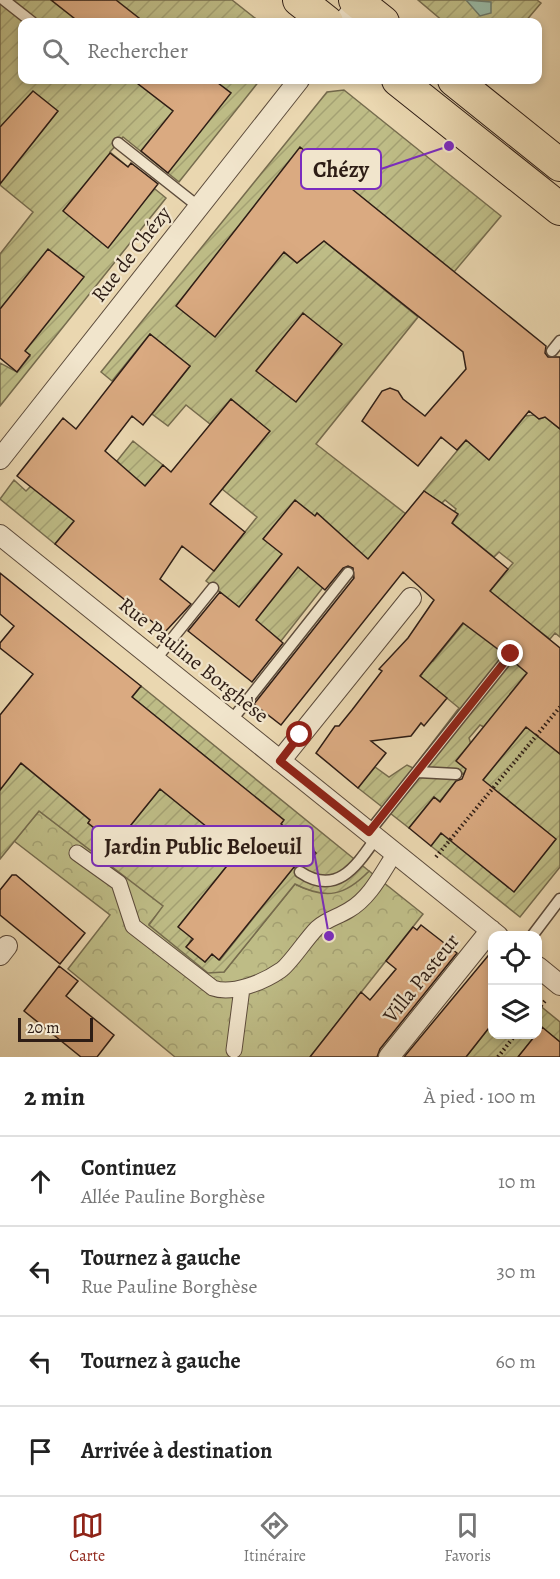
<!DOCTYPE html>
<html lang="fr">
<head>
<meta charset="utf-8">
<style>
	body { margin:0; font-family:Alegreya,serif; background:#f6f6f6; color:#222 }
	.controls { position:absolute; right:18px; bottom:18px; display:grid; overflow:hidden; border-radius:12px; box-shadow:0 3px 9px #0003 }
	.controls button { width:54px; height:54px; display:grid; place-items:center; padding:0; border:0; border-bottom:2px solid #e0e0e0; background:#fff; color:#222; font:30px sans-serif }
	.scale { position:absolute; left:18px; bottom:15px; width:75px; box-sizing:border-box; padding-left:6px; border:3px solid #2e1d15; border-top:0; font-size:16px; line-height:21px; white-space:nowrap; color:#2e1d15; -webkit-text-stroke:4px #f1e5cc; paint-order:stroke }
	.stop { position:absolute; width:18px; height:18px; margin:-14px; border:4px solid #8f2418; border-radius:50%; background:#fff }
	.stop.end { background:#8f2418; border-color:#fff; box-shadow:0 2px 6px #0008 }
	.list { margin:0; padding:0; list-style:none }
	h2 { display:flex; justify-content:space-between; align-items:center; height:78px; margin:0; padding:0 24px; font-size:26px }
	h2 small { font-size:20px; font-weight:400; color:#767676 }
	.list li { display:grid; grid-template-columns:39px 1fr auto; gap:18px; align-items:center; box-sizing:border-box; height:90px; padding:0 24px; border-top:2px solid #e0e0e0 }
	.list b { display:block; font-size:22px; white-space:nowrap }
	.list p { margin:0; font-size:20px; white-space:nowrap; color:#767676 }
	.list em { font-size:20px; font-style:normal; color:#767676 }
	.icon { flex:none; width:33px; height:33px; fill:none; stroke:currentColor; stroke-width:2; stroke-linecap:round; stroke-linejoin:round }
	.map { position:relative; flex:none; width:560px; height:1057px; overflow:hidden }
	.search { position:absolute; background:#fff; box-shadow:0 3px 9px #0003; left:18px; right:18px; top:18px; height:66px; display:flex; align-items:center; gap:15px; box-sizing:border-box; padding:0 21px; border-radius:12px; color:#767676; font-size:22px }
	.sheet { height:438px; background:#fff }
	nav { display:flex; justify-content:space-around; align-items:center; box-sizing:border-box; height:84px; border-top:2px solid #e0e0e0; background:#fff; font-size:16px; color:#767676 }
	nav a { display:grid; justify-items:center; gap:3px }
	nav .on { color:#8f2418 }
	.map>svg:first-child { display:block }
</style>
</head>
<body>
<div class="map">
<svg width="560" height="1057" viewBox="0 0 560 1057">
	<defs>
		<pattern id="forest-crowns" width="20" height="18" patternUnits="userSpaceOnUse" patternTransform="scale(1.5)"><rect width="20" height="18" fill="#bebc86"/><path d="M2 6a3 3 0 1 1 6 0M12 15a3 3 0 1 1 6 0" fill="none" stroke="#a4a173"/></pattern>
		<pattern id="garden-furrows" width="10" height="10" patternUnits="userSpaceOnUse" patternTransform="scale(1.5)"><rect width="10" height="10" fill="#bebc86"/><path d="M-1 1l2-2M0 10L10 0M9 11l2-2" fill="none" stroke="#a4a173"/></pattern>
	</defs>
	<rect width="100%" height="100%" fill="#ead7b0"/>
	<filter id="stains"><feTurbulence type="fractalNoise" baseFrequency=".00333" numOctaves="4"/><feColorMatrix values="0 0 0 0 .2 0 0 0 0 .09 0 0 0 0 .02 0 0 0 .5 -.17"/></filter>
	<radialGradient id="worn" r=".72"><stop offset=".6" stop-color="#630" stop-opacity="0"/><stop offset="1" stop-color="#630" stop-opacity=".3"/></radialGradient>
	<path fill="url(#forest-crowns)" stroke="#766c4e" stroke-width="1.5" d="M39 811 164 906 149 924 213 971 224 972 295 884C322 898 348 893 369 871L423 914 310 1057H175L68 969 110 915 14 841Z"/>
	<path fill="url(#garden-furrows)" stroke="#766c4e" stroke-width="1.5" d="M0 0H232L260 22H22V80H260L179 182 123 137 110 152 166 198 0 406V363L17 372 30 356 0 331V254L33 212 0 185Z
		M418 0H537L541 3 525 22H444Z
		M344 90 501 216 454 272 300 149 244 220 297 263 302 259 308 228 418 317 316 444 406 514 354 578 339 567 281 641 206 581 257 517 222 489 269 431 231 399 210 424 186 405 168 426 152 414 190 366 150 334 112 381 101 372 327 92Z
		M534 415 539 419 545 417 560 429V637L555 633 550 639 517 614 498 644 524 665 528 673 484 727 480 725 469 738 482 781 560 685V867L520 917 431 846 478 786 463 773 440 801 434 797 409 828 358 788 375 767 389 777 407 765 413 768 459 708 420 676 422 674 412 666 433 661 513 563 499 552 494 557 452 523 458 515 454 512 456 509 445 500 441 504 424 491 466 440 489 460 525 416Z
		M133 441 163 465 128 508 120 464 117 461Z
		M14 480 26 491 31 486 77 518 55 544 0 499Z
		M141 686 369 871C345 896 326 900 295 884L224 972 208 973 149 925 163 906 39 811 0 859V746L90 820 88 823 107 838 113 830 122 836 160 789 238 852 187 947 205 962 212 954 220 960 294 867 300 872 315 852 281 824 283 820 132 697Z
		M538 1004 560 1022V1042L542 1028 538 1033Z
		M492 1024V1034L536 1035 518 1057H466Z"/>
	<path fill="#99baa6" stroke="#6e7b6c" stroke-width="1.5" d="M466 0 491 2V13L480 16Z"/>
	<path fill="#daaa81" stroke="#2e1d15" stroke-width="1.5" d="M51 0H116L144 22H79Z
		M133 80H214L231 93 168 173 141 151 173 111Z
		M33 91 58 111 0 184V127Z
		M300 147 546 346 545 353 548 357H560V429L545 417 539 419 529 411 489 460 466 440 457 450 441 437 418 466 362 421 382 391 390 388 398 391 403 399 425 416 466 369 463 352 324 241 297 263 284 252 215 337 176 306Z
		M110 153 128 167 131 163 158 184 108 248 63 211Z
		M48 249 84 277 25 351 30 355 17 372 0 358V309Z
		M303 313 342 344 296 402 256 371Z
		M150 334 190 366 143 425 132 416 105 451 145 486 163 465 171 472 231 399 270 431 210 504 245 532 214 571 182 546 160 579 191 604 165 632 55 544 74 521 17 476 63 418 76 429Z
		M424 491 458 514 452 523 508 569 490 591 560 648V754L526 727 483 780 556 839 514 892 441 833 431 846 409 828 434 797 440 802 456 781 462 779 466 769 456 761 527 673 514 662 518 655 516 649 509 647 503 653 463 623 420 676 447 698 424 726 421 723 411 736 371 741 386 753 358 788 316 753 335 726H339L352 710 382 671 379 669 408 638 434 600 403 572 281 725 254 704 354 578 353 568 348 566 343 568 325 590 298 567 256 620 283 643 252 682 188 631 220 592 239 607 282 554 263 539 295 500 315 516 317 513 368 559Z
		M0 573 141 686 132 697 284 820 281 824 316 853 305 866 299 865 294 867 219 960 212 954 205 962 186 947 193 939 178 927 238 852 160 789 122 836 113 830 107 838 88 823 90 820 21 763 0 790V715L33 674 0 648V643L14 626 0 614Z
		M12 875H16L85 933 60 964 0 915V890Z
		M421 925 457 953 380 1049 377 1057H310L361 992 370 1000 396 969 386 961 413 927 417 930Z
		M492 951V1024L466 1057H404Z
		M59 966 78 981 66 996 114 1035 97 1057H81L24 1011Z
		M542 1027 560 1042V1057H518Z"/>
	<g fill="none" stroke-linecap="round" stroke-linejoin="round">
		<g stroke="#5d4c3c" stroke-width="13">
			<path id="service" d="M4 0 32 22
				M118 143 199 207
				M552 351 560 341
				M155 660 213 588
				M231 721 348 573
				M418 772 456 774
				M369 832 511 654
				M300 872C337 897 357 865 376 838
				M532 936 560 899"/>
		</g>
		<g stroke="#5d4c3c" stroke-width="17">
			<path id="pedestrian" d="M77 853 119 883 133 926 213 988C232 995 264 982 281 970 290 964 306 939 317 928 327 919 338 917 349 910 370 898 382 873 395 853
				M234 1050 242 988"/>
		</g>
		<g stroke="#5d4c3c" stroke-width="22">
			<path id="minor" d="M343 22 361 0
				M0 459 299 80
				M0 535 498 936
				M280 761 411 598
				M0 955 7 946
				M538 967 560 985
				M389 1057 491 930"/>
		</g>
		<g stroke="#2e1d15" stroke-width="34">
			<path id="primary" d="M299 0 327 22
				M355 0 383 22
				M398 80 560 209
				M454 80 560 165"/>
		</g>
		<path stroke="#2e1d15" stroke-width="4" stroke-dasharray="1.5 3" stroke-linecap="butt" d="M436 857 560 707
			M538 1009 545 1001
			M498 1057 516 1034"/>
		<use href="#service" stroke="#f1e5cc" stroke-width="10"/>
		<use href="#pedestrian" stroke="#f1e5cc" stroke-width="15"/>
		<use href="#minor" stroke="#f1e5cc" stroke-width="20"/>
		<use href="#primary" stroke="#ead7b0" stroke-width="32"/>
	</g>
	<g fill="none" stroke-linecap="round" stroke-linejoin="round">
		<path stroke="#8f2418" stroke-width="8" d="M300 735 280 761 369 832 511 654"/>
	</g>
	<g text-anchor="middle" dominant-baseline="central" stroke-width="4.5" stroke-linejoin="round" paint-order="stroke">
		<g font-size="21" fill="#2e1d15" stroke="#f1e5cc">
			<text transform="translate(131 254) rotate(-52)">Rue de Chézy</text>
			<text transform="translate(194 660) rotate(39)">Rue Pauline Borghèse</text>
			<text transform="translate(421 978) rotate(-51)">Villa Pasteur</text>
		</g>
	</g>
	<path fill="none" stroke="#7b2cbf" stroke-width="2" d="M449 146L381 169M329 936L313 846"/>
	<g fill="#7b2cbf" stroke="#f1e5cc" stroke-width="2">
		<circle cx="449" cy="146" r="6"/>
		<circle cx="329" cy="936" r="6"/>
	</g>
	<g fill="#f1e5cc" stroke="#7b2cbf" stroke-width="2">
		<rect x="301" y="149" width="80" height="40" rx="6"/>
		<rect x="92" y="826" width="221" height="40" rx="6"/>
	</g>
	<g font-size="22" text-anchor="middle" font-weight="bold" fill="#2e1d15">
		<text x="341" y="177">Chézy</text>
		<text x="203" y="854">Jardin Public Beloeuil</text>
	</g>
	<rect width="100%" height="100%" filter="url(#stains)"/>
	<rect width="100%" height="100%" fill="url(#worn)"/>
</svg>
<div class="controls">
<button><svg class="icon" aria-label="locate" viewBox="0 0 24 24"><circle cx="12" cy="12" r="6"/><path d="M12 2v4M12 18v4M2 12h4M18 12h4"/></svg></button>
<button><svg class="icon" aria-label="layers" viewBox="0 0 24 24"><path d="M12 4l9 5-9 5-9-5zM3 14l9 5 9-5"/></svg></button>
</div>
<div class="scale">20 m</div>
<div class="stop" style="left:300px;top:735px"></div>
<div class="stop end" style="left:511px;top:654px"></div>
<div class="search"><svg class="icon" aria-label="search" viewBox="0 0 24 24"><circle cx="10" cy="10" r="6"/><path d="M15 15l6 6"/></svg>Rechercher</div>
</div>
<section class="sheet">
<h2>2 min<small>À pied · 100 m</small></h2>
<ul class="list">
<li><svg class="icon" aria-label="ahead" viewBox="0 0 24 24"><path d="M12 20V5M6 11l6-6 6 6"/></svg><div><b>Continuez</b><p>Allée Pauline Borghèse</p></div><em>10 m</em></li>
<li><svg class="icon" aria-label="left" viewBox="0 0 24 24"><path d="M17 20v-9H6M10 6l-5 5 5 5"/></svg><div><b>Tournez à gauche</b><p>Rue Pauline Borghèse</p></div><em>30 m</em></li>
<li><svg class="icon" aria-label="left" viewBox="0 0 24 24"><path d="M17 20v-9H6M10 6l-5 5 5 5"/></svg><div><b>Tournez à gauche</b></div><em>60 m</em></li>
<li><svg class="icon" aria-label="arrive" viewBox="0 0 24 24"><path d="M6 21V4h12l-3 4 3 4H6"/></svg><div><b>Arrivée à destination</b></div></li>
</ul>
</section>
<nav>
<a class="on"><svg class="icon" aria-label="map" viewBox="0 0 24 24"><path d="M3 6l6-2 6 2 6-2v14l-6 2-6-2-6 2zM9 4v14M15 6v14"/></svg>Carte</a>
<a><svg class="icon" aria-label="directions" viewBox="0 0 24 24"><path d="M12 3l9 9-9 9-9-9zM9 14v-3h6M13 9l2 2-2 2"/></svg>Itinéraire</a>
<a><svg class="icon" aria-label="saved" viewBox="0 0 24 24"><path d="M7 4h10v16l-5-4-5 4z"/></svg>Favoris</a>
</nav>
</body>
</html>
